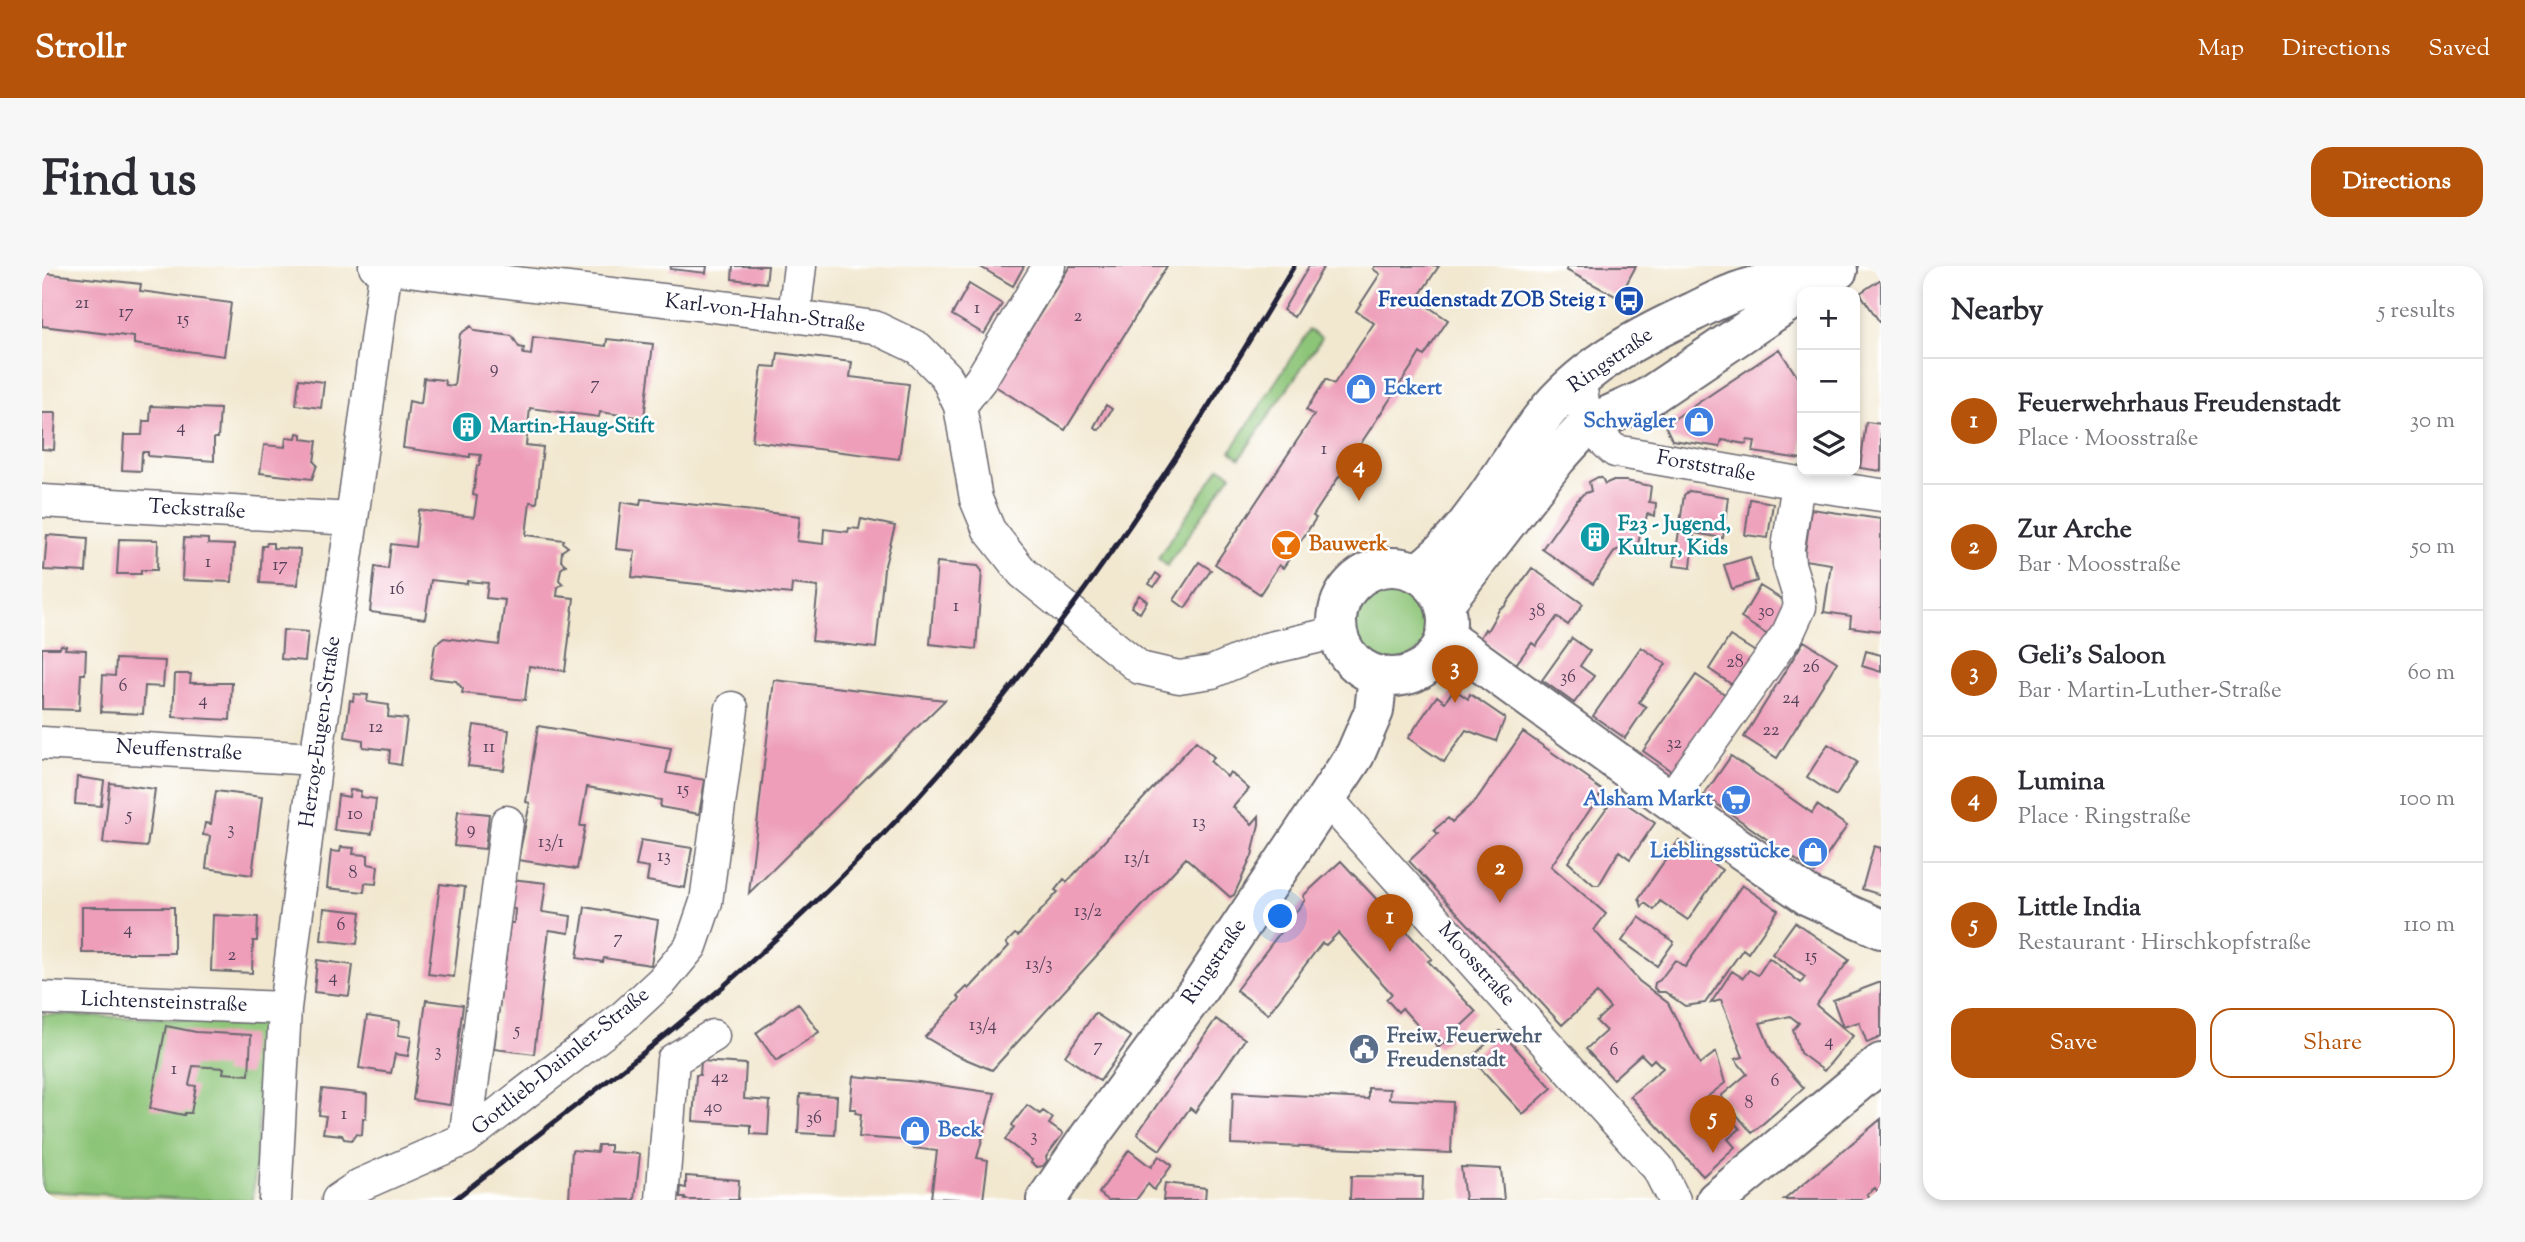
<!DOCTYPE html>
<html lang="en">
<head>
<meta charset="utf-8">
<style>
	body { margin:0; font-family:"Sorts Mill Goudy",serif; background:#f7f7f7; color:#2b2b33 }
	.controls { position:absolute; right:21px; top:21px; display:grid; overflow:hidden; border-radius:14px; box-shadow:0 4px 10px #0003 }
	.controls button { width:63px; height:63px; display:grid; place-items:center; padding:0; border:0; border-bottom:2px solid #e1e1e2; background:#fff; color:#2b2b33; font:35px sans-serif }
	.you { position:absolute; left:1239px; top:651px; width:24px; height:24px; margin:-18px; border:5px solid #fff; border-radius:50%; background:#1a73e8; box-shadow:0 0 0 10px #1a73e833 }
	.badge { display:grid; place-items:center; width:46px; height:46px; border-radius:50%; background:#b45309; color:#fff; font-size:23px; font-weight:700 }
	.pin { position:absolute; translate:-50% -58px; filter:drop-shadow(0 2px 4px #0008) }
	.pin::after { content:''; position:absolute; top:37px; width:24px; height:21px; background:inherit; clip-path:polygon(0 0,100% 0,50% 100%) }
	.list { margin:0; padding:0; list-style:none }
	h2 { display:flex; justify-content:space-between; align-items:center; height:91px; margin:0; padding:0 28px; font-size:30px }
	h2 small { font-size:23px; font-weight:400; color:#7c7c81 }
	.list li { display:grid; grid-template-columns:46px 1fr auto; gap:21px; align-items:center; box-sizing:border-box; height:126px; padding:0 28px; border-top:2px solid #e1e1e2 }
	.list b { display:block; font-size:26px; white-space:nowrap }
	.list p { margin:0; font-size:23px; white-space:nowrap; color:#7c7c81 }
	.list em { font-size:23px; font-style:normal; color:#7c7c81 }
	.actions { display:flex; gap:14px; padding:21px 28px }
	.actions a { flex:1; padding:16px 0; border:2px solid #b45309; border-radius:21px; text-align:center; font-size:24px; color:#b45309 }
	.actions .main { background:#b45309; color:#fff }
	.icon { flex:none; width:38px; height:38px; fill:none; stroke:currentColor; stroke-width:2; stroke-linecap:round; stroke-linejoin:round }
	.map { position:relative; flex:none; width:1839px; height:934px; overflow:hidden; border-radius:21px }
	header { display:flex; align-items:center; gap:42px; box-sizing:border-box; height:98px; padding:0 35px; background:#b45309; color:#fff }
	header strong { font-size:33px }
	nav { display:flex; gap:38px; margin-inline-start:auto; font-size:24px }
	.intro { display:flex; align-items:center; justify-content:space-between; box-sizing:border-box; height:168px; padding:0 42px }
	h1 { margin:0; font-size:49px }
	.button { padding:18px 32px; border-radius:21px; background:#b45309; color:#fff; font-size:24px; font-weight:700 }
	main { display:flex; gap:42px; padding:0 42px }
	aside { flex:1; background:#fff; border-radius:21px; box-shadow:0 4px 10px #0003 }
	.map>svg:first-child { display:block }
</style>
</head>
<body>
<header>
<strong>Strollr</strong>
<nav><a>Map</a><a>Directions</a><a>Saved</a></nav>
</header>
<div class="intro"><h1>Find us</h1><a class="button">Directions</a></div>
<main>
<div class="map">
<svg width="1839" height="934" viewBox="0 0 1839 934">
	<rect width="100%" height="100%" fill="#fff"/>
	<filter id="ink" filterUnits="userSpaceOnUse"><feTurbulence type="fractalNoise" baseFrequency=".0143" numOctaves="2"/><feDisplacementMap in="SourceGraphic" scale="14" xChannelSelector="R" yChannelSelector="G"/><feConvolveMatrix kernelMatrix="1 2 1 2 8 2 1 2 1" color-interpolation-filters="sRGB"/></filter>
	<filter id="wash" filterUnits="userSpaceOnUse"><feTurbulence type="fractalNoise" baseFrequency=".00686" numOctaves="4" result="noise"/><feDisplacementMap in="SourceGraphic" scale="28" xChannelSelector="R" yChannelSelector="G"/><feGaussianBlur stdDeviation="1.57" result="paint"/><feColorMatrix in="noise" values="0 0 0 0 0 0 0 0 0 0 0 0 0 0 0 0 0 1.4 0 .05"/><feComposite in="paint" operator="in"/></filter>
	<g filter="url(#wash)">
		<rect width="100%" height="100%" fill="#f2e8d0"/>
		<path fill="#8dc578" stroke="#58745a" stroke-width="2" d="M1267 64 1280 72 1198 192 1189 185Z
			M1178 201 1189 208 1125 300 1116 292Z
			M1309 356a40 40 0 1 1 80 0a40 40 0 1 1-80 0Z
			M0 748 223 757 211 934H160L0 925Z"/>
		<g id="blocks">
			<path fill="#ee9eb9" d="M629 0H665L664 7 628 3Z
				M691 0H726L724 17 690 13Z
				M937 0H982L971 20Z
				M1028 0H1125L1023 164 953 120Z
				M1267 0H1282L1252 51 1241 44Z
				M1333 0H1397L1375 33 1406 54 1382 90 1378 87 1372 97 1271 250 1274 252 1241 302 1237 299 1218 328 1173 298 1272 149 1264 144 1284 113 1292 118 1332 57 1314 45 1338 8 1331 3Z
				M1526 0H1594L1577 32 1524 4Z
				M0 7 99 18 98 25 189 37 182 90 92 78V71L0 60Z
				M1839 13V58L1818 27Z
				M927 18 960 38 942 68 910 49Z
				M429 60 433 65 470 70 477 81 482 82 481 88 489 89 491 71 564 80 565 73 611 78 602 152 558 146 557 151 488 142 484 179 501 181 495 237 488 236 484 269 522 274 521 277 526 281 520 285 519 295 524 299 519 303 517 314 521 318 516 321 515 330 532 332 523 405 487 400 483 434 420 427 421 423 414 415 388 412 393 379 402 372 457 379 463 334 444 332 446 317 425 315V318L389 314 383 353 328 346 333 301 346 303 349 278 373 281 377 244 432 251 435 230 431 229 435 200H437L439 189 428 188V191L361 182 367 135 379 138 382 112 402 114 404 119 412 120 418 68Z
				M1737 83 1760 118 1758 153H1760V193L1711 186 1713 175 1705 174 1704 178 1680 174 1678 181 1630 174 1623 159Z
				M736 87 810 96 808 111 867 118 857 193 710 175 720 100 734 101Z
				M257 113 282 116 279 142 254 139Z
				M1064 139 1070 143 1057 164 1052 161Z
				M109 140 178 143 176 172H172V195L106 190V186H100L99 205 80 204 82 169H100L101 155H108Z
				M0 147H14L12 184 0 183Z
				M1824 156 1839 158V205L1818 202Z
				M255 167 260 168V173L275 175 272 196 275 199 270 213 218 207 222 179 243 181 244 171 254 172Z
				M1556 211 1560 212 1563 218 1569 215H1584L1609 220 1607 236 1614 237 1613 250 1605 248 1602 263H1599L1596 279 1588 278 1573 285 1551 318 1500 283 1532 238 1541 228 1549 225 1547 216Z
				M1647 225 1686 231 1681 272 1652 267 1649 302 1632 300 1642 229Z
				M599 233 758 250 755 275 781 278 782 263 806 266 807 262 817 263 819 253 853 260 842 303 834 382 770 375 776 321 750 318 749 328 590 311 593 285 574 283 579 236 598 239Z
				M1708 233 1731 237 1726 272 1703 269Z
				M1769 243 1839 253V365L1808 361 1809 350 1782 346 1789 298 1762 294Z
				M5 269 46 272 44 306 2 304Z
				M142 272 166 273V278L192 279 190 316 140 314Z
				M77 273 116 274 115 304H99V308H75Z
				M225 277H231V282L258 283 256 319 218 317 220 280H224Z
				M1708 291 1715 315 1690 323 1682 299Z
				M895 296 936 300 940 305 934 383 888 378Z
				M1157 296 1169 304 1143 342 1132 334Z
				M1490 302 1541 338 1526 359 1515 351 1494 380 1490 377 1474 398 1438 372 1443 363 1445 365 1458 342 1462 341Z
				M1114 307 1119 311 1112 321 1107 318Z
				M1718 320 1749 339 1729 371 1699 352Z
				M1097 329 1105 335 1098 347 1089 341Z
				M241 364 266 366 263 395 239 393Z
				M1688 370 1720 390 1698 424 1667 403Z
				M1530 372 1548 385 1538 400 1552 410 1532 437 1500 414Z
				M1762 375 1795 396 1735 492 1702 471Z
				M19 379 24 380 23 383 44 384 43 408H39L37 444 0 443V382H18Z
				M1599 381 1624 398 1597 436 1604 441 1583 472 1551 450Z
				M1824 385 1839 389V406L1820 400Z
				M74 393 123 395 121 421 103 420 101 448 59 446 61 409 73 410Z
				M133 408H149L148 417H190L188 454 131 451Z
				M1654 409 1690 433 1636 510 1601 485Z
				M732 414 903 434 707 627Z
				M1412 423 1426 433 1428 428 1463 452 1454 475 1424 464 1402 496 1366 472 1395 430 1403 436Z
				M312 428 326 429 325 436 347 439 346 451 365 453 359 499 347 497 348 484 321 481V474L303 471 308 434 311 435Z
				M432 459 467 464 462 504 426 500Z
				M496 460 629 482 624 507 663 514 657 548 618 541 619 534 545 521 538 560H543L535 603 476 594 488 537 484 536Z
				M1481 466 1548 513 1547 515 1561 525 1509 600 1564 648 1552 664 1597 715 1626 737 1658 798 1674 786 1683 817 1655 839 1660 845 1672 834 1698 863 1686 873 1693 881 1661 910 1588 830 1621 802 1612 793 1608 797 1599 788 1571 813 1544 783 1564 765 1554 755 1568 742 1555 727 1520 759 1367 595 1396 568 1392 564 1406 552 1410 556 1434 534Z
				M1154 475 1172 491 1168 495 1185 511 1188 506 1207 523 1191 541 1210 558 1217 550V558L1210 590 1192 629 1188 631 1144 592 950 804 914 789 883 771 918 733 916 730 925 721 927 723 967 680 964 677 973 668 976 670 1016 626 1013 624 1022 613 1025 616Z
				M1786 478 1815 496 1794 530 1765 511Z
				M1689 490 1770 547 1775 539 1805 560 1773 607 1662 529Z
				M35 511 62 515 59 540 33 538Z
				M68 517 113 523 105 581 61 577Z
				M308 524 319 525 318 531 334 533 330 568 292 564 296 529 307 531Z
				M174 525 220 531 210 609 164 602 168 570 161 569 163 557 169 558Z
				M1573 530 1613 557 1588 593 1577 585 1557 619H1552L1526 596Z
				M416 545 447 548 443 583 412 580Z
				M599 574 650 582 643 622 605 615 607 602 594 600Z
				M1637 574 1680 604 1646 654 1618 635 1612 644 1603 637 1600 641 1597 632Z
				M1832 580 1839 582V629L1820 623Z
				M299 581 312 582 311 588 326 589V598L336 600 334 618 323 617 322 626 285 622 289 585 298 586Z
				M1299 595 1390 693 1386 695 1434 746 1396 782 1360 742 1356 746 1344 733 1350 728 1296 667 1284 679 1280 677 1226 748 1194 724 1263 634 1261 630Z
				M469 613 504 617 500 646 529 650 527 667 507 664 492 788 452 783 468 657H472L473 643 466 642Z
				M398 618 423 621 412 711 386 708Z
				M1700 619 1736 644 1706 687 1701 683 1663 737 1643 740 1623 726H1616L1612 722 1613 717 1618 714 1633 694 1643 701Z
				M40 641H132V687H40Z
				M543 641 616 654 609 699 562 692 561 696 535 692Z
				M282 642 319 646 315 678 279 674Z
				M171 649 216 651 215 675H211L210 707 169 705Z
				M1597 651 1632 676 1615 700 1580 675Z
				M1753 656 1807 694 1774 739 1811 770 1782 805 1758 787 1751 764 1757 757 1748 750 1718 757 1730 786 1762 822 1710 867 1679 830 1705 808 1693 793 1701 791 1679 734 1669 737 1690 705 1701 712 1707 704 1716 709 1727 692 1759 717 1763 711 1730 688Z
				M275 694 311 699 307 730 272 726Z
				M1839 716V771L1825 777 1817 756 1801 761 1791 734Z
				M384 734 421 739 408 839 371 834Z
				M756 737 777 766 734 795 714 767Z
				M1053 747 1089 771 1058 815 1023 790Z
				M325 750 358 755 356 769 369 771 366 790 353 788 349 807 317 802Z
				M1174 753 1203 773 1153 846 1148 842 1118 884 1095 868Z
				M124 760 154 766 209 769 207 809 181 807 182 802 151 800 147 819 154 820 149 847H143L142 849 108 842Z
				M1458 765 1510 822 1481 848 1429 792Z
				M659 795 704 798 702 833 728 835 726 869 709 868V859L651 855 654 809H658Z
				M811 810 877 816 953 827 935 892 946 894 941 934 889 932 895 885 871 882 872 875 817 871 819 848 813 847 814 843H808Z
				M1326 822 1348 823 1347 833 1411 836 1409 887 1189 878 1191 826 1326 833Z
				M280 823 325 828 324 852H321L320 869 314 868 310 874 302 873 300 869 281 867 284 850 277 849Z
				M758 828 795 830 793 869 756 867Z
				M985 839 998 848 1001 845 1011 852 1007 858 1021 868 1004 891 1005 895 1001 900 995 901 989 897 990 894 963 874 972 861 970 859Z
				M1839 853V930L1833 922 1825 928 1830 934H1742Z
				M556 879H568V886L598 888 593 934 527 933 530 884 555 886Z
				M1087 884 1109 901 1117 890 1130 899 1112 924 1106 918 1094 934H1066L1057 927Z
				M1419 901 1459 903 1462 934H1423Z
				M644 910 697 914 696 934H643V932H638L639 921 644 922Z
				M1309 910 1381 911 1380 934H1308Z
				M1123 917 1164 922 1163 934H1121Z"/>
		</g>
	</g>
	<g filter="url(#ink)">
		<use href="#blocks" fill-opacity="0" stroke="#6b676f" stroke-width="2"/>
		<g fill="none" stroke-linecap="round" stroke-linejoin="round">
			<g stroke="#6b676f" stroke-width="35">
				<path id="street" d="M333 0C499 21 666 37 832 61L876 82 904 110 918 140 934 233 947 264 981 307 1098 402 1137 411 1170 406 1224 383 1296 366
					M752 50 758 0
					M1537 113 1545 159 1573 185 1756 217 1839 229
					M918 140 939 113 1007 0
					M0 235 310 253
					M0 477 274 493
					M1284 532 1616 902 1632 934
					M1628 534 1746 367 1758 341 1756 327 1747 298 1746 282 1756 217
					M0 732 243 742
					M423 873 465 556
					M233 934 243 742 274 493 310 253 344 0
					M296 934 318 919 423 873 579 753 620 715 649 680 664 636 690 442
					M620 934 631 794 671 770"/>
			</g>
			<g stroke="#6b676f" stroke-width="42">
				<path id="secondary" d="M1295 356a55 55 0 1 1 110 0a55 55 0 1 1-110 0Z
					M1375 307C1434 265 1462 196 1508 142 1547 97 1600 69 1653 45 1667 38 1682 30 1697 25 1728 14 1764 11 1796 4
					M1402 338 1515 192 1545 159 1603 133 1760 27
					M1403 371 1628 534 1766 630 1839 663
					M1004 934 1047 871 1156 724 1313 489 1332 445 1336 409
					M1674 934 1839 797"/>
			</g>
			<use href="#street" stroke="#fff" stroke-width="32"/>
			<use href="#secondary" stroke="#fff" stroke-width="38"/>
			<path stroke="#22223b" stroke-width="5" d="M412 934C517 851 626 773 724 682 783 628 842 570 895 510 1030 356 1148 177 1252 0"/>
		</g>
	</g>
	<defs>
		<g id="bus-disc" transform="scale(1.575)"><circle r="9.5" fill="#1a4fb4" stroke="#fff"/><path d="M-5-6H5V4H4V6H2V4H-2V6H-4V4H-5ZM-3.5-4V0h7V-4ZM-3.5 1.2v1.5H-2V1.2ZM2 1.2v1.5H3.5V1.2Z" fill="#fff"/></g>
		<g id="shop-disc" transform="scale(1.575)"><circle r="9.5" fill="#3f7fe0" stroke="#fff"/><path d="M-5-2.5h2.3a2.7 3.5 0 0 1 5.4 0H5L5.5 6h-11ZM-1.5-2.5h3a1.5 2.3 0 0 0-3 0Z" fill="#fff"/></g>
		<g id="building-disc" transform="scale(1.575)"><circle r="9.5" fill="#0f9aa8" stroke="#fff"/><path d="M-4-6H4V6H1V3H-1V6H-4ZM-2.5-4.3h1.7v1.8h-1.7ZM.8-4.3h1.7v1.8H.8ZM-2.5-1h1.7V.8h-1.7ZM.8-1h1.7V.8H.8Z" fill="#fff"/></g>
		<g id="bar-disc" transform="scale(1.575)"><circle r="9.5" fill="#e8710a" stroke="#fff"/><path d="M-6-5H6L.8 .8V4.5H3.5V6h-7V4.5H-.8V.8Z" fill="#fff"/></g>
		<g id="supermarket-disc" transform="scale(1.575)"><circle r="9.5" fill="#3f7fe0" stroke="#fff"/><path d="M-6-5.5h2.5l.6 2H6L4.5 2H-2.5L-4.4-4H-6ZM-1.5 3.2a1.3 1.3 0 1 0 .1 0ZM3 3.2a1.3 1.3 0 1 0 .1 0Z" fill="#fff"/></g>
		<g id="civic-disc" transform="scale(1.575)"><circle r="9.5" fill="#5c6f8a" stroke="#fff"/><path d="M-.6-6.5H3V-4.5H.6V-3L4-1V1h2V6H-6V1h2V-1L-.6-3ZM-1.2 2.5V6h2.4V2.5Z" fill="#fff"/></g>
	</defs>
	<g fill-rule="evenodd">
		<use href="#bus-disc" x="1587" y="35"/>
		<use href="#shop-disc" x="1319" y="123"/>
		<use href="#shop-disc" x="1657" y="156"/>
		<use href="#building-disc" x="425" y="161"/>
		<use href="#building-disc" x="1553" y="271"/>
		<use href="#bar-disc" x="1244" y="279"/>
		<use href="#supermarket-disc" x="1694" y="534"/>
		<use href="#shop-disc" x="1771" y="586"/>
		<use href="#civic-disc" x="1322" y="783"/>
		<use href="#shop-disc" x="873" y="865"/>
	</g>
	<g text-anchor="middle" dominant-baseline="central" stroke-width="5" stroke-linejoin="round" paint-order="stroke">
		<g font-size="18" fill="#55415a">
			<text x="40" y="38">21</text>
			<text x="935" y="43">1</text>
			<text x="84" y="47">17</text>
			<text x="1036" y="51">2</text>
			<text x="141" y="54">15</text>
			<text x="452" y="103">9</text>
			<text x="553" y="119">7</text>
			<text x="139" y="162">4</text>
			<text x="1282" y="184">1</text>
			<text x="166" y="297">1</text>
			<text x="238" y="300">17</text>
			<text x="355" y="324">16</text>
			<text x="914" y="341">1</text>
			<text x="1495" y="346">38</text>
			<text x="1724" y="346">30</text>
			<text x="1693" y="397">28</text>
			<text x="1769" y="402">26</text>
			<text x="1526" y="412">36</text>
			<text x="81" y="421">6</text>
			<text x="1749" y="433">24</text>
			<text x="161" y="435">4</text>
			<text x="334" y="462">12</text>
			<text x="1729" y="465">22</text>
			<text x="1632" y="478">32</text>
			<text x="447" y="482">11</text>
			<text x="641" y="524">15</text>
			<text x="313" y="549">10</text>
			<text x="87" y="550">5</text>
			<text x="1157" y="557">13</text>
			<text x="189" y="564">3</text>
			<text x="429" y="564">9</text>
			<text x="509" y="577">13/1</text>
			<text x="622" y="591">13</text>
			<text x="1095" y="593">13/1</text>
			<text x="311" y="608">8</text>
			<text x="1046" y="646">13/2</text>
			<text x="299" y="660">6</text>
			<text x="86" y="664">4</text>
			<text x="576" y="673">7</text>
			<text x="190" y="690">2</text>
			<text x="1769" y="691">15</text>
			<text x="997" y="699">13/3</text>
			<text x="291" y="712">4</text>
			<text x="941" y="760">13/4</text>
			<text x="475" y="765">5</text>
			<text x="1787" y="776">4</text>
			<text x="1056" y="781">7</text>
			<text x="1572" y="785">6</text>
			<text x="396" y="786">3</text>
			<text x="132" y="804">1</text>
			<text x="678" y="812">42</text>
			<text x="1733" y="816">6</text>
			<text x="1707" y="838">8</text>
			<text x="671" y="842">40</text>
			<text x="302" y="849">1</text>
			<text x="772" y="853">36</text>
			<text x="992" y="871">3</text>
		</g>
		<g font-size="21" font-weight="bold" fill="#164399" stroke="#fff" text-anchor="end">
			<text x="1564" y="35">Freudenstadt ZOB Steig 1</text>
		</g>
		<g font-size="21" fill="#22223b" stroke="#fff">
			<text transform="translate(723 48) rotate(7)">Karl-von-Hahn-Straße</text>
			<text transform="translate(1569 95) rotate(-35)">Ringstraße</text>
			<text transform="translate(1664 201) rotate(10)">Forststraße</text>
			<text transform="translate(155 244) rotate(3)">Teckstraße</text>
			<text transform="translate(279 466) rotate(-82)">Herzog-Eugen-Straße</text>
			<text transform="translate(137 485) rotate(3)">Neuffenstraße</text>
			<text transform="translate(1173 696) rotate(-56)">Ringstraße</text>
			<text transform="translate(1434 699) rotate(48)">Moosstraße</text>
			<text transform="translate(122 737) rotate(2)">Lichtensteinstraße</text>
			<text transform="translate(519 796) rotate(-39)">Gottlieb-Daimler-Straße</text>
		</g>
		<g font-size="21" font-weight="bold" fill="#366cbe" stroke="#fff" text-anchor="end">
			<text x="1342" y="123" text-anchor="start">Eckert</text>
			<text x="1634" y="156">Schwägler</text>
			<text x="1671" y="534">Alsham Markt</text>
			<text x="1748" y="586">Lieblingsstücke</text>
			<text x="896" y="865" text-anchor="start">Beck</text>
		</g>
		<g font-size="21" font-weight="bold" fill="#0d838f" stroke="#fff" text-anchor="start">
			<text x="448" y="161">Martin-Haug-Stift</text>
			<text x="1576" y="259">F23 - Jugend,<tspan x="1576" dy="24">Kultur, Kids</tspan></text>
		</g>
		<g font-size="21" font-weight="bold" fill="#c56008" stroke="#fff" text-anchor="start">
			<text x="1267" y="279">Bauwerk</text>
		</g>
		<g font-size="21" font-weight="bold" fill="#4e5e75" stroke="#fff" text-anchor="start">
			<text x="1345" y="771">Freiw. Feuerwehr<tspan x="1345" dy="24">Freudenstadt</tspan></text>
		</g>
	</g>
</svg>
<div class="controls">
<button>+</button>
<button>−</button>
<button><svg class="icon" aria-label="layers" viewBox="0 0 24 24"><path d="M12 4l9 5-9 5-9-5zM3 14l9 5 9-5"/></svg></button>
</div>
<div class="you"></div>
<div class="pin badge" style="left:1348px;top:686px">1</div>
<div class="pin badge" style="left:1458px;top:637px">2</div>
<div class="pin badge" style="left:1413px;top:437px">3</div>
<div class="pin badge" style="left:1317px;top:235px">4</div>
<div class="pin badge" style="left:1671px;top:887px">5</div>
</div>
<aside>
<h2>Nearby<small>5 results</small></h2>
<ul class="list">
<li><span class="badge">1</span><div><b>Feuerwehrhaus Freudenstadt</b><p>Place · Moosstraße</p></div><em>30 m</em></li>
<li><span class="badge">2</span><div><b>Zur Arche</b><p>Bar · Moosstraße</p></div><em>50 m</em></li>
<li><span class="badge">3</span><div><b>Geli's Saloon</b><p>Bar · Martin-Luther-Straße</p></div><em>60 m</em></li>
<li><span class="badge">4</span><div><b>Lumina</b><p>Place · Ringstraße</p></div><em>100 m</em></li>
<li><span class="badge">5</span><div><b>Little India</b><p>Restaurant · Hirschkopfstraße</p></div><em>110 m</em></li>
</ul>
<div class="actions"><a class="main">Save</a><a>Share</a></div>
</aside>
</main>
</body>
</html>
